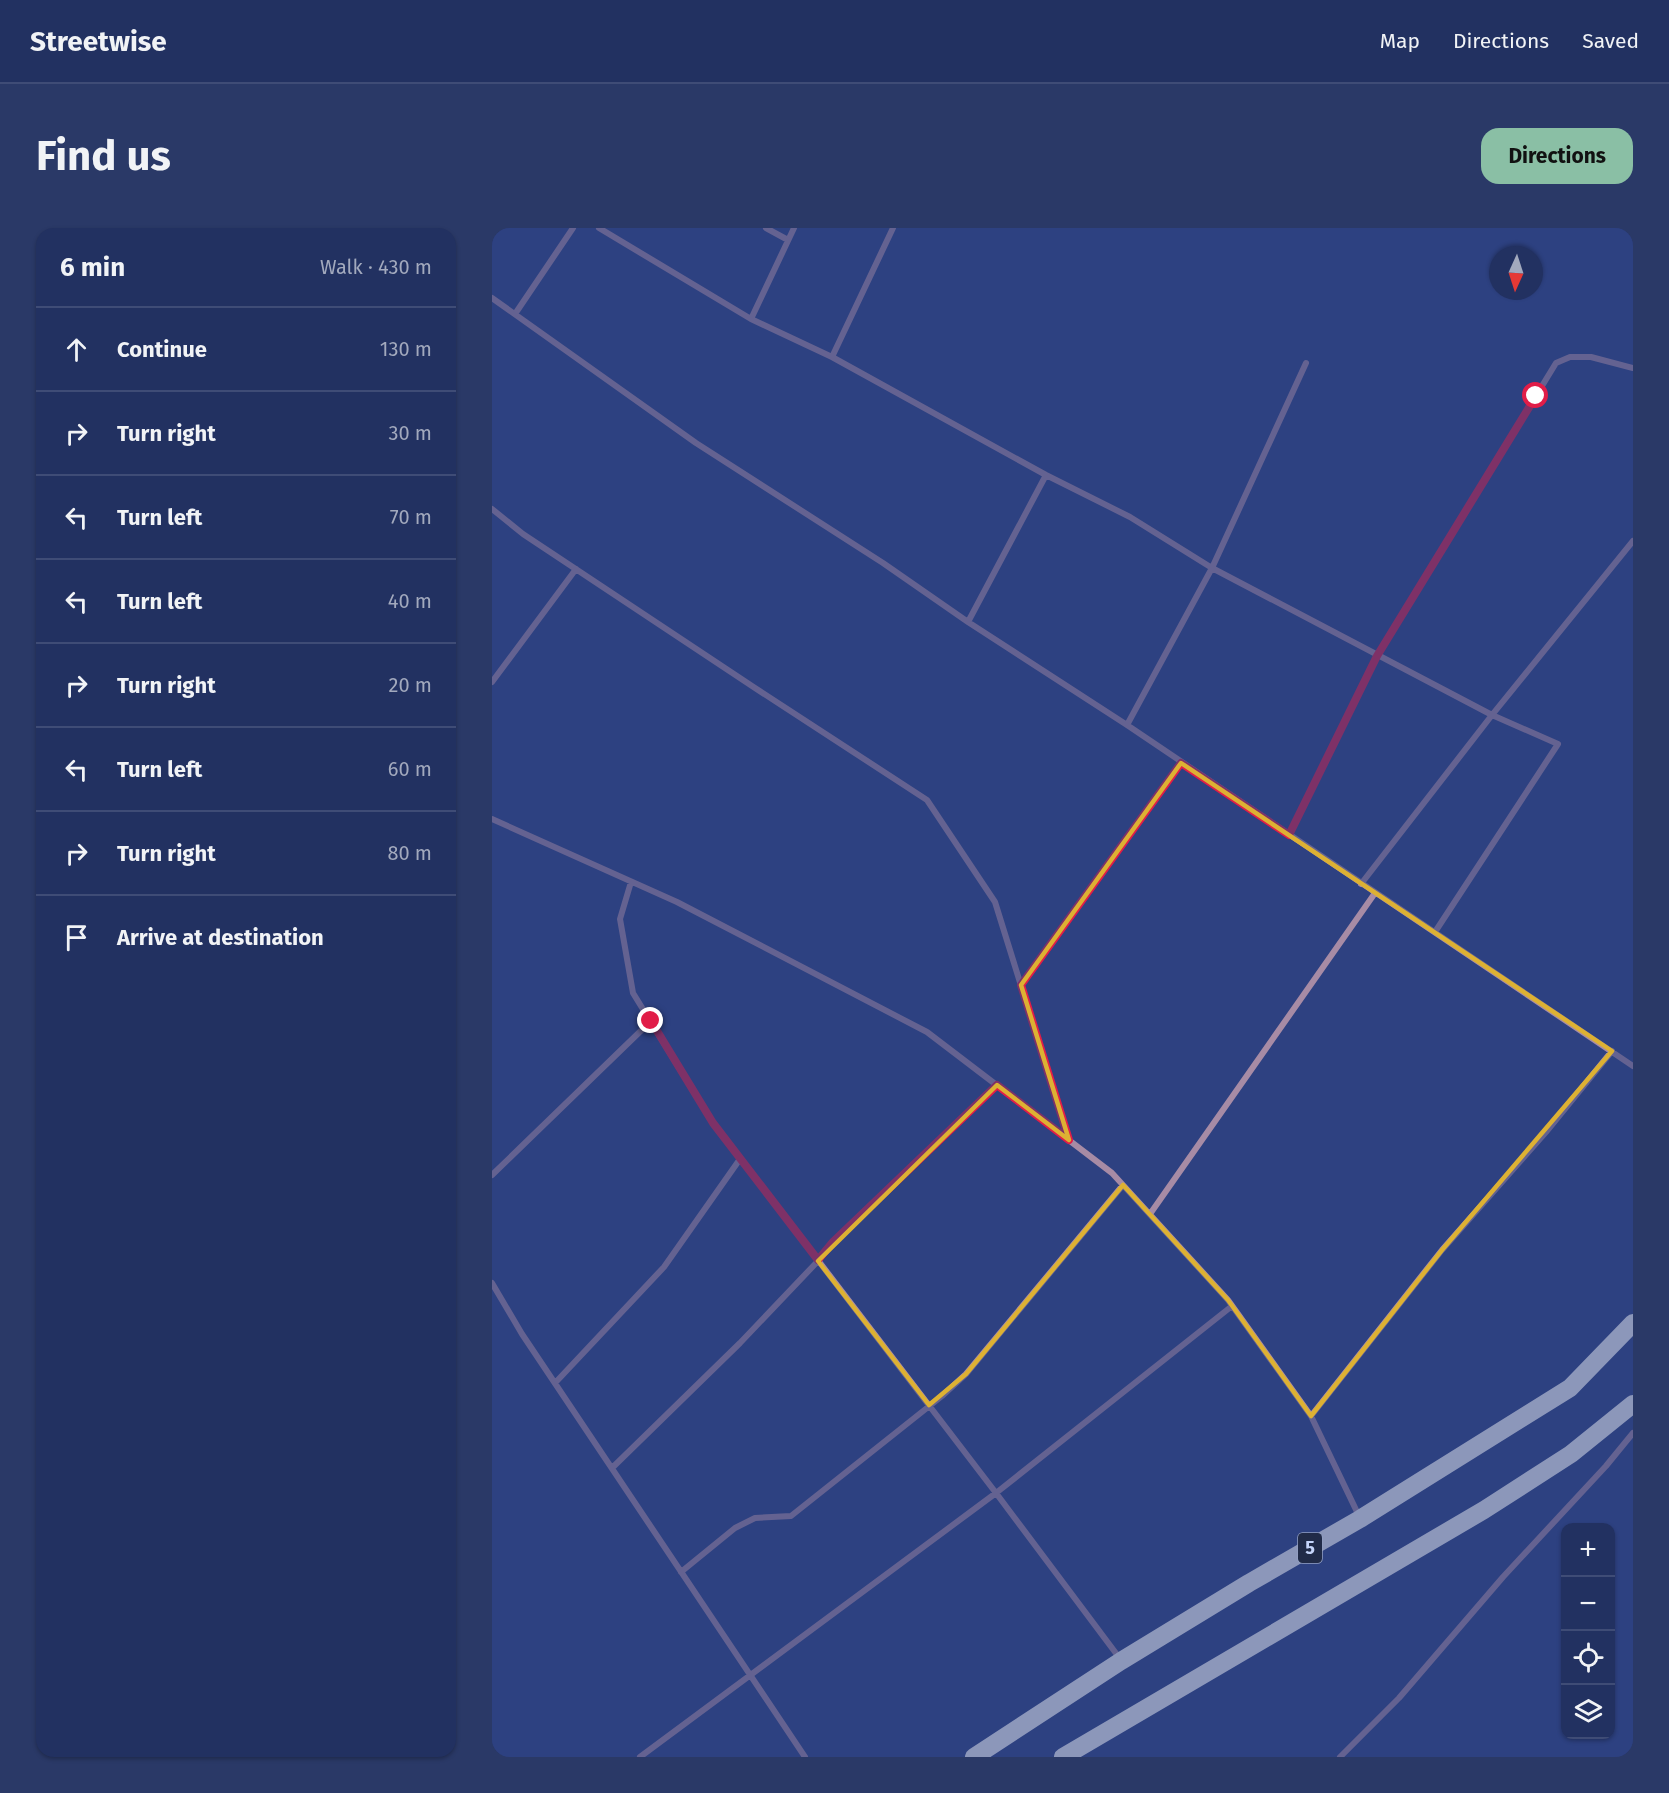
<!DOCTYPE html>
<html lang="en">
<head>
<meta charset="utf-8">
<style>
	body { margin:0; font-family:"Fira Sans",sans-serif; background:#2a3967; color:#f1f3f6 }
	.controls { position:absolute; right:18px; bottom:18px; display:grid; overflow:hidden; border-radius:12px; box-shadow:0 2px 4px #0004 }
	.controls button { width:54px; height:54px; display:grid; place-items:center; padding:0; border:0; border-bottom:2px solid #3f4c76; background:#223161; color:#f1f3f6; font:30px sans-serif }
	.compass { position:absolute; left:997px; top:18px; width:54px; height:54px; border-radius:50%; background:#223161; box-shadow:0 2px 4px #0004; rotate:183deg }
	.stop { position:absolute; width:18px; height:18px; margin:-14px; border:4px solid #e11d48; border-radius:50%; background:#fff }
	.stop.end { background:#e11d48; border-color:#fff; box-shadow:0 2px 6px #0008 }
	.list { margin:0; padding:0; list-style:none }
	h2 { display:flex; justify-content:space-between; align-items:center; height:78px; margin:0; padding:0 24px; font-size:26px }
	h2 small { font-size:20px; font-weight:400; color:#a2a9bd }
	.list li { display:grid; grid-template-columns:39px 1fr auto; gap:18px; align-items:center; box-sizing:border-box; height:84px; padding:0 24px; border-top:2px solid #3f4c76 }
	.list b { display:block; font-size:22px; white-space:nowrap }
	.list em { font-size:20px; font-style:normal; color:#a2a9bd }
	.icon { flex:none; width:33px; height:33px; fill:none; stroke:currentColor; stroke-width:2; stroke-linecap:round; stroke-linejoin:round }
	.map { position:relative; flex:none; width:1141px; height:1529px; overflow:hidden; border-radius:18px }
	header { display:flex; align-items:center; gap:36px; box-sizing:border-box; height:84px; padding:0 30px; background:#223161; border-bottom:2px solid #3f4c76 }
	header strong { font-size:28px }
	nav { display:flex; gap:33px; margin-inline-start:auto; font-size:21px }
	.intro { display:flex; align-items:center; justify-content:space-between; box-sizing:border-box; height:144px; padding:0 36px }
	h1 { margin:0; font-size:42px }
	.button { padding:15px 27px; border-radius:18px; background:#8abfa5; color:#111; font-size:21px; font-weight:700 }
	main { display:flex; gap:36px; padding:0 36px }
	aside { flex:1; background:#223161; border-radius:18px; box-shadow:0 2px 4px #0004 }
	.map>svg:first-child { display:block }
</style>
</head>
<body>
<header>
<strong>Streetwise</strong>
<nav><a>Map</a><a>Directions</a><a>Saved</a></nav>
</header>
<div class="intro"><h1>Find us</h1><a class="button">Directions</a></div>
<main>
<aside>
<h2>6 min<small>Walk · 430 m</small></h2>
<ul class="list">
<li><svg class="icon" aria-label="ahead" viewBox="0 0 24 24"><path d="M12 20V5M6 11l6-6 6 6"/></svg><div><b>Continue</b></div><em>130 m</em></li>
<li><svg class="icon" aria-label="right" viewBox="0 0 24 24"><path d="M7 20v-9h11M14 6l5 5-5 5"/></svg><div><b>Turn right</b></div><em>30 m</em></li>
<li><svg class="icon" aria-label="left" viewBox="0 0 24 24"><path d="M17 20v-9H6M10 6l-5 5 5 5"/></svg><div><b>Turn left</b></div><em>70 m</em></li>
<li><svg class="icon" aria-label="left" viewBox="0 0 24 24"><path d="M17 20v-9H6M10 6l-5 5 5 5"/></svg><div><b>Turn left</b></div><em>40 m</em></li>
<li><svg class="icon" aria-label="right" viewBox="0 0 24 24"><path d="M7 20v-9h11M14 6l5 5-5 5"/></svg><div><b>Turn right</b></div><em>20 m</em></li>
<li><svg class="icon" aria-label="left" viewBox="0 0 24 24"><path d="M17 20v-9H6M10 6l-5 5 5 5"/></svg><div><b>Turn left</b></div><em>60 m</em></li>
<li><svg class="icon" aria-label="right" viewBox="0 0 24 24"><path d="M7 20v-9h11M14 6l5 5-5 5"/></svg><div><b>Turn right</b></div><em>80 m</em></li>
<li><svg class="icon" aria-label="arrive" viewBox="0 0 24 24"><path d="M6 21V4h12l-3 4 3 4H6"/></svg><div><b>Arrive at destination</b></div></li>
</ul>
</aside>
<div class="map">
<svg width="1141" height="1529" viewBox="0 0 1141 1529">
	<rect width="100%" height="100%" fill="#2e4181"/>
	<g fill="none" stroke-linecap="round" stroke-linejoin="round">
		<path stroke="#a78ba5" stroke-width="6" d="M107 0 259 91 340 129 554 247 638 289 720 340 1000 487 1066 516 943 704
			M274 0 296 12
			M0 70 204 215 391 335 476 394 635 497 1141 838
			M23 86 81 0
			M259 91 302 0
			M340 129 401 0
			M0 281 31 306 260 458 435 572 503 674 577 912
			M476 394 554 247
			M0 454 84 341
			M635 497 720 340 814 135
			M0 591 185 674 435 804 620 945 736 1072 819 1188 867 1288
			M797 607 885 428 1064 135 1078 129H1099L1141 140
			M139 654 128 691 141 765 221 895 504 1265 629 1432
			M869 656 1000 487 1141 313
			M529 757 689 535
			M0 947 159 793
			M658 986 883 665
			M0 1055 30 1106 313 1529
			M63 1155 172 1039 248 931
			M819 1188 950 1022 1054 904 1120 823
			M120 1240 248 1115 326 1033 340 1015 505 857
			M189 1344 243 1300 263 1290 299 1288 450 1168 474 1146 631 957
			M148 1529 504 1265 740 1078
			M848 1529 907 1470 1011 1349 1114 1238 1141 1205"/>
		<path stroke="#fff" stroke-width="18" d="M482 1529 629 1433 757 1355 868 1291 1078 1160 1141 1095
			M571 1529 992 1282 1079 1226 1141 1176"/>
	</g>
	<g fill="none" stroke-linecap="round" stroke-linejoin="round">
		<path stroke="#e11d48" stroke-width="8" d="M159 793 221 895 326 1032 340 1015 505 857 577 912 529 757 689 535 797 607 885 428 1044 168"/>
	</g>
	<path d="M0 0H1141V1529H0ZM689 535 1120 823 950 1022 819 1188 736 1072 631 957 474 1146 437 1177 326 1033 505 857 577 912 529 757Z" fill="#2e4181" fill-opacity=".55" fill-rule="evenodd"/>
	<path fill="none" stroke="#ddb133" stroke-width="4.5" stroke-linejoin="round" d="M689 535 1120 823 950 1022 819 1188 736 1072 631 957 474 1146 437 1177 326 1033 505 857 577 912 529 757Z"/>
	<g text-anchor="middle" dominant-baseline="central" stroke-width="5" stroke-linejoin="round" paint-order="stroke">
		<rect fill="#212b48" stroke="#94a1c4" stroke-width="1.5" x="806" y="1305" width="24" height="30" rx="4.5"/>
		<g font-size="18" font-weight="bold" fill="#c5d4f9">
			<text x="818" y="1320">5</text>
		</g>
	</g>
</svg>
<div class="controls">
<button>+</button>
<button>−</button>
<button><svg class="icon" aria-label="locate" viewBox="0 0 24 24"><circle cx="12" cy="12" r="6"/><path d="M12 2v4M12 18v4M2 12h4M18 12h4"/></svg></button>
<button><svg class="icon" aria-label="layers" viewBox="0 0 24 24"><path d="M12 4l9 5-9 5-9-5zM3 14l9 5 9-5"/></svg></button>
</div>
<svg class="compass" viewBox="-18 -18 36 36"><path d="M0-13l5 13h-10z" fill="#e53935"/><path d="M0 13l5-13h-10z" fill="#a2a9bd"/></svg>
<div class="stop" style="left:1044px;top:168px"></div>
<div class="stop end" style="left:159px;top:793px"></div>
</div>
</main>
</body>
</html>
